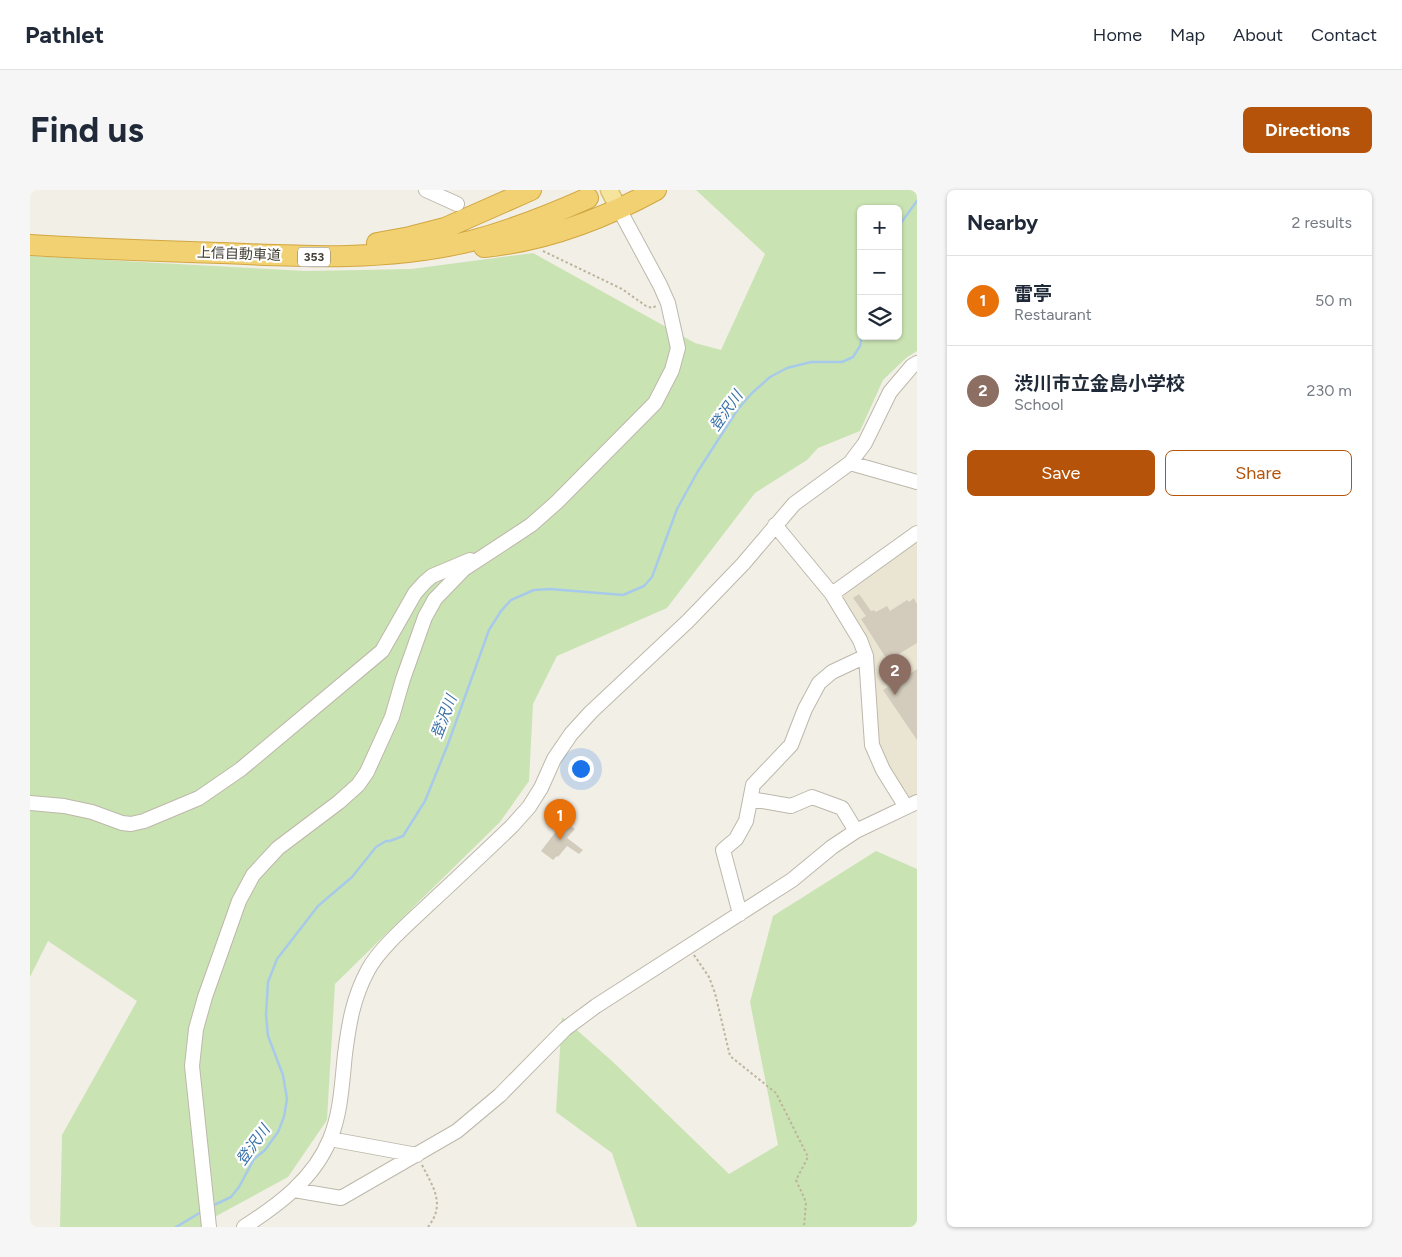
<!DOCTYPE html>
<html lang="en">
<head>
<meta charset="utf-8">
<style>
	body { margin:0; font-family:Figtree,"Noto Sans JP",sans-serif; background:#f6f6f7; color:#1f2937 }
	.controls { position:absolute; right:15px; top:15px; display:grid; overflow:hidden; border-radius:8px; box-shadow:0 1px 4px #0004 }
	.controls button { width:45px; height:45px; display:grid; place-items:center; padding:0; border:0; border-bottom:1px solid #e0e1e3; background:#fff; color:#1f2937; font:25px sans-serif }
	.you { position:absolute; left:550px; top:578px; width:18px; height:18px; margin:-12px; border:4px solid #fff; border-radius:50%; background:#1a73e8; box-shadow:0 0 0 8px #1a73e833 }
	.badge { display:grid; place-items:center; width:32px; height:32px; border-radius:50%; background:#b45309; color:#fff; font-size:16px; font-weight:700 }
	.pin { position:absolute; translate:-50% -41px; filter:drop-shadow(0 1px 2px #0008) }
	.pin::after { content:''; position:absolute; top:26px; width:18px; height:15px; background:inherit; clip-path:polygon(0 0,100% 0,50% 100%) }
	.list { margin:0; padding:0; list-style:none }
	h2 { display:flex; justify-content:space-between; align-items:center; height:65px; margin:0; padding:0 20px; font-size:21px }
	h2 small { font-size:16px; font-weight:400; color:#747a83 }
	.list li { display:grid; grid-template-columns:32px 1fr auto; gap:15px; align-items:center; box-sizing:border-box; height:90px; padding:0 20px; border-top:1px solid #e0e1e3 }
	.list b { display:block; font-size:19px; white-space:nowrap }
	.list p { margin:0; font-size:16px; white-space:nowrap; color:#747a83 }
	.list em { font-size:16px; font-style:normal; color:#747a83 }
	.actions { display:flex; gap:10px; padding:15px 20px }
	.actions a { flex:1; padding:11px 0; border:1px solid #b45309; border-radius:8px; text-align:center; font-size:18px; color:#b45309 }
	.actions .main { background:#b45309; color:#fff }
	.icon { flex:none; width:28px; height:28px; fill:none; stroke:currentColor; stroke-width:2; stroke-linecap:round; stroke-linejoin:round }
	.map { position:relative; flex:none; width:887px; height:1037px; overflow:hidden; border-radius:8px }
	header { display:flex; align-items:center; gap:30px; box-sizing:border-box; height:70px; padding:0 25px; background:#fff; border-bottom:1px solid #e0e1e3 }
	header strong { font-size:24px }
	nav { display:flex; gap:28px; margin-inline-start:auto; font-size:18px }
	.intro { display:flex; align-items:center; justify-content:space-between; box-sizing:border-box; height:120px; padding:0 30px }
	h1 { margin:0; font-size:35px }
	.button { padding:12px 22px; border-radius:8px; background:#b45309; color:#fff; font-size:18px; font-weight:700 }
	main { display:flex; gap:30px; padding:0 30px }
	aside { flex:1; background:#fff; border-radius:8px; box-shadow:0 1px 4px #0004 }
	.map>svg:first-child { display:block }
</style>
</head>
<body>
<header>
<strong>Pathlet</strong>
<nav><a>Home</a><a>Map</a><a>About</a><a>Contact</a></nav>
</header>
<div class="intro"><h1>Find us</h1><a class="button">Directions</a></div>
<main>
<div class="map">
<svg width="887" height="1037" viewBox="0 0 887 1037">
	<rect width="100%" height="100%" fill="#f2efe7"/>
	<path fill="#eae5d2" d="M887 349V605L881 607 876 606 854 573 845 549 839 460 811 411 816 402Z"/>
	<path fill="#cae3b3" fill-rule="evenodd" d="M666 0H887V161L876 168 853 190 830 241 788 258 777 270 725 303 637 418 527 466 503 514 499 591 470 632 305 794 297 930 258 987 179 1030 172 1037H30L32 945 107 811 18 751 0 787V66L276 81 381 79 503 63 665 153 691 160 735 64ZM831 19H868V146H831Z
		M846 661 887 679V1037H607L582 963 526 922 532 827 582 871 699 984 748 955 720 812 743 726Z"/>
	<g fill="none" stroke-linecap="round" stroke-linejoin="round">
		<path stroke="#a8caea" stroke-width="2.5" d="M868 37 887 11
			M182 1016 201 1007 209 997 224 969 235 960 248 942 254 927 257 909 253 885 238 846 236 825 238 792 247 769 288 716 322 687 346 657 356 651H360L373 646 395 611 418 554 459 440 471 421 481 410 504 400 520 399 593 405 614 396 622 387 647 319 668 281 708 219 722 203 740 187 757 178 781 172H812L823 167 830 156 832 146
			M146 1037 173 1021"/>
	</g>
	<path fill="#d3ccbd" d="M829 404 841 421 844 420 846 422 857 416 860 421 877 410 879 412 884 408 887 414V453L864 467 862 464 856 468 831 429 836 426 823 408Z
		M887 479V550L853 500 858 497 854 491 861 487 865 494Z
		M534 631 545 639 537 648 553 660 549 664 537 656 528 667 527 666 523 670 511 661Z"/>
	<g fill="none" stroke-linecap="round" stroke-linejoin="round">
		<g stroke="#bdb8aa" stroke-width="16">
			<path id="minor" d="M396 0 427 14
				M820 273 887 292
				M745 335 802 404 887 343
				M802 404 830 450 836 466 842 555 853 580 876 617
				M721 609 761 616 782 607 812 618 826 641
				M0 613 34 616 62 622 92 633 101 634 114 631 169 608 211 579 352 461 385 403 395 392 402 386 440 370
				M710 724 693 660 706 649 716 631 723 595 761 555 775 519 789 493 802 482 836 466
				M300 949 387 965
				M264 1000 311 1008 427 941 470 905 535 839 566 816 762 690 802 657 826 641 887 612
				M179 1037 162 876 166 839 175 807 209 711 223 685 248 658 309 612 328 595 337 582 362 527 373 489 395 427 405 409 434 379 501 335 527 312 625 213 642 180 648 158 638 113 630 95 589 19
				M214 1037C248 1015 284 989 300 949 311 923 312 892 315 864 319 833 323 808 338 780 349 759 379 733 397 716 425 690 454 663 482 636L499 617 511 598 524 569 541 544 561 522 658 431 713 374 764 314 820 273 835 253 860 202 882 176 887 173"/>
		</g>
		<g stroke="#dac26d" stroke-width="19">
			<path id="major" d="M579 0 589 19"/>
		</g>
		<g stroke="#d1a742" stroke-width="22">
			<path id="highway" d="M347 53 380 47 415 38 501 0
				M0 55C64 59 129 61 193 63 276 67 360 71 441 51 482 40 520 25 558 8
				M454 57C515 51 573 29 626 0"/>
		</g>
		<path stroke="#bdb49d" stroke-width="2" stroke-dasharray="2.5 2.5" stroke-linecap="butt" d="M513 61 592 99 616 116 622 118 626 116
			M664 765 679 787 685 803 700 866 746 903 778 967 766 990 776 1012 774 1037
			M392 975C403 997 416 1014 398 1037"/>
		<use href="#minor" stroke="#fff" stroke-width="14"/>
		<use href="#major" stroke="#f6e39c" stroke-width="16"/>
		<use href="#highway" stroke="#f2d172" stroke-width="20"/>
	</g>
	<g text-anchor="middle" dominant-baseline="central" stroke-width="4.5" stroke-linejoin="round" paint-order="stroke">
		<rect fill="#fff" stroke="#7c7972" stroke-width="1" x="268" y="57.5" width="32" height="19" rx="4"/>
		<g font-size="12" font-weight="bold" fill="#444036">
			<text x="284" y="67">353</text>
		</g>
		<g font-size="14" fill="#444036" stroke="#fff">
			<text transform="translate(209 64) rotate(2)">上信自動車道</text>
		</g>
		<g font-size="15" font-style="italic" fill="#3870a8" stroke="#fff">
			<text transform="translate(696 221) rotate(-55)">登沢川</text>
			<text transform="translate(414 527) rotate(-69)">登沢川</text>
			<text transform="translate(223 955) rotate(-54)">登沢川</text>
		</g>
	</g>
</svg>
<div class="controls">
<button>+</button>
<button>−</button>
<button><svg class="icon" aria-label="layers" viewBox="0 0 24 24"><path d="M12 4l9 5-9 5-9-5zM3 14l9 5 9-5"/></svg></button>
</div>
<div class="you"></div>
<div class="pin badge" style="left:530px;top:650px;background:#e8710a">1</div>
<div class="pin badge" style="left:865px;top:505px;background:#8d6e63">2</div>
</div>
<aside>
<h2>Nearby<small>2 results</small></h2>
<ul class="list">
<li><span class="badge" style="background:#e8710a">1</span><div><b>雷亭</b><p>Restaurant</p></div><em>50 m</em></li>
<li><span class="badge" style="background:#8d6e63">2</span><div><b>渋川市立金島小学校</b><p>School</p></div><em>230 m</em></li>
</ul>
<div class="actions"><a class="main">Save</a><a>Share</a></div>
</aside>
</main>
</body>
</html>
